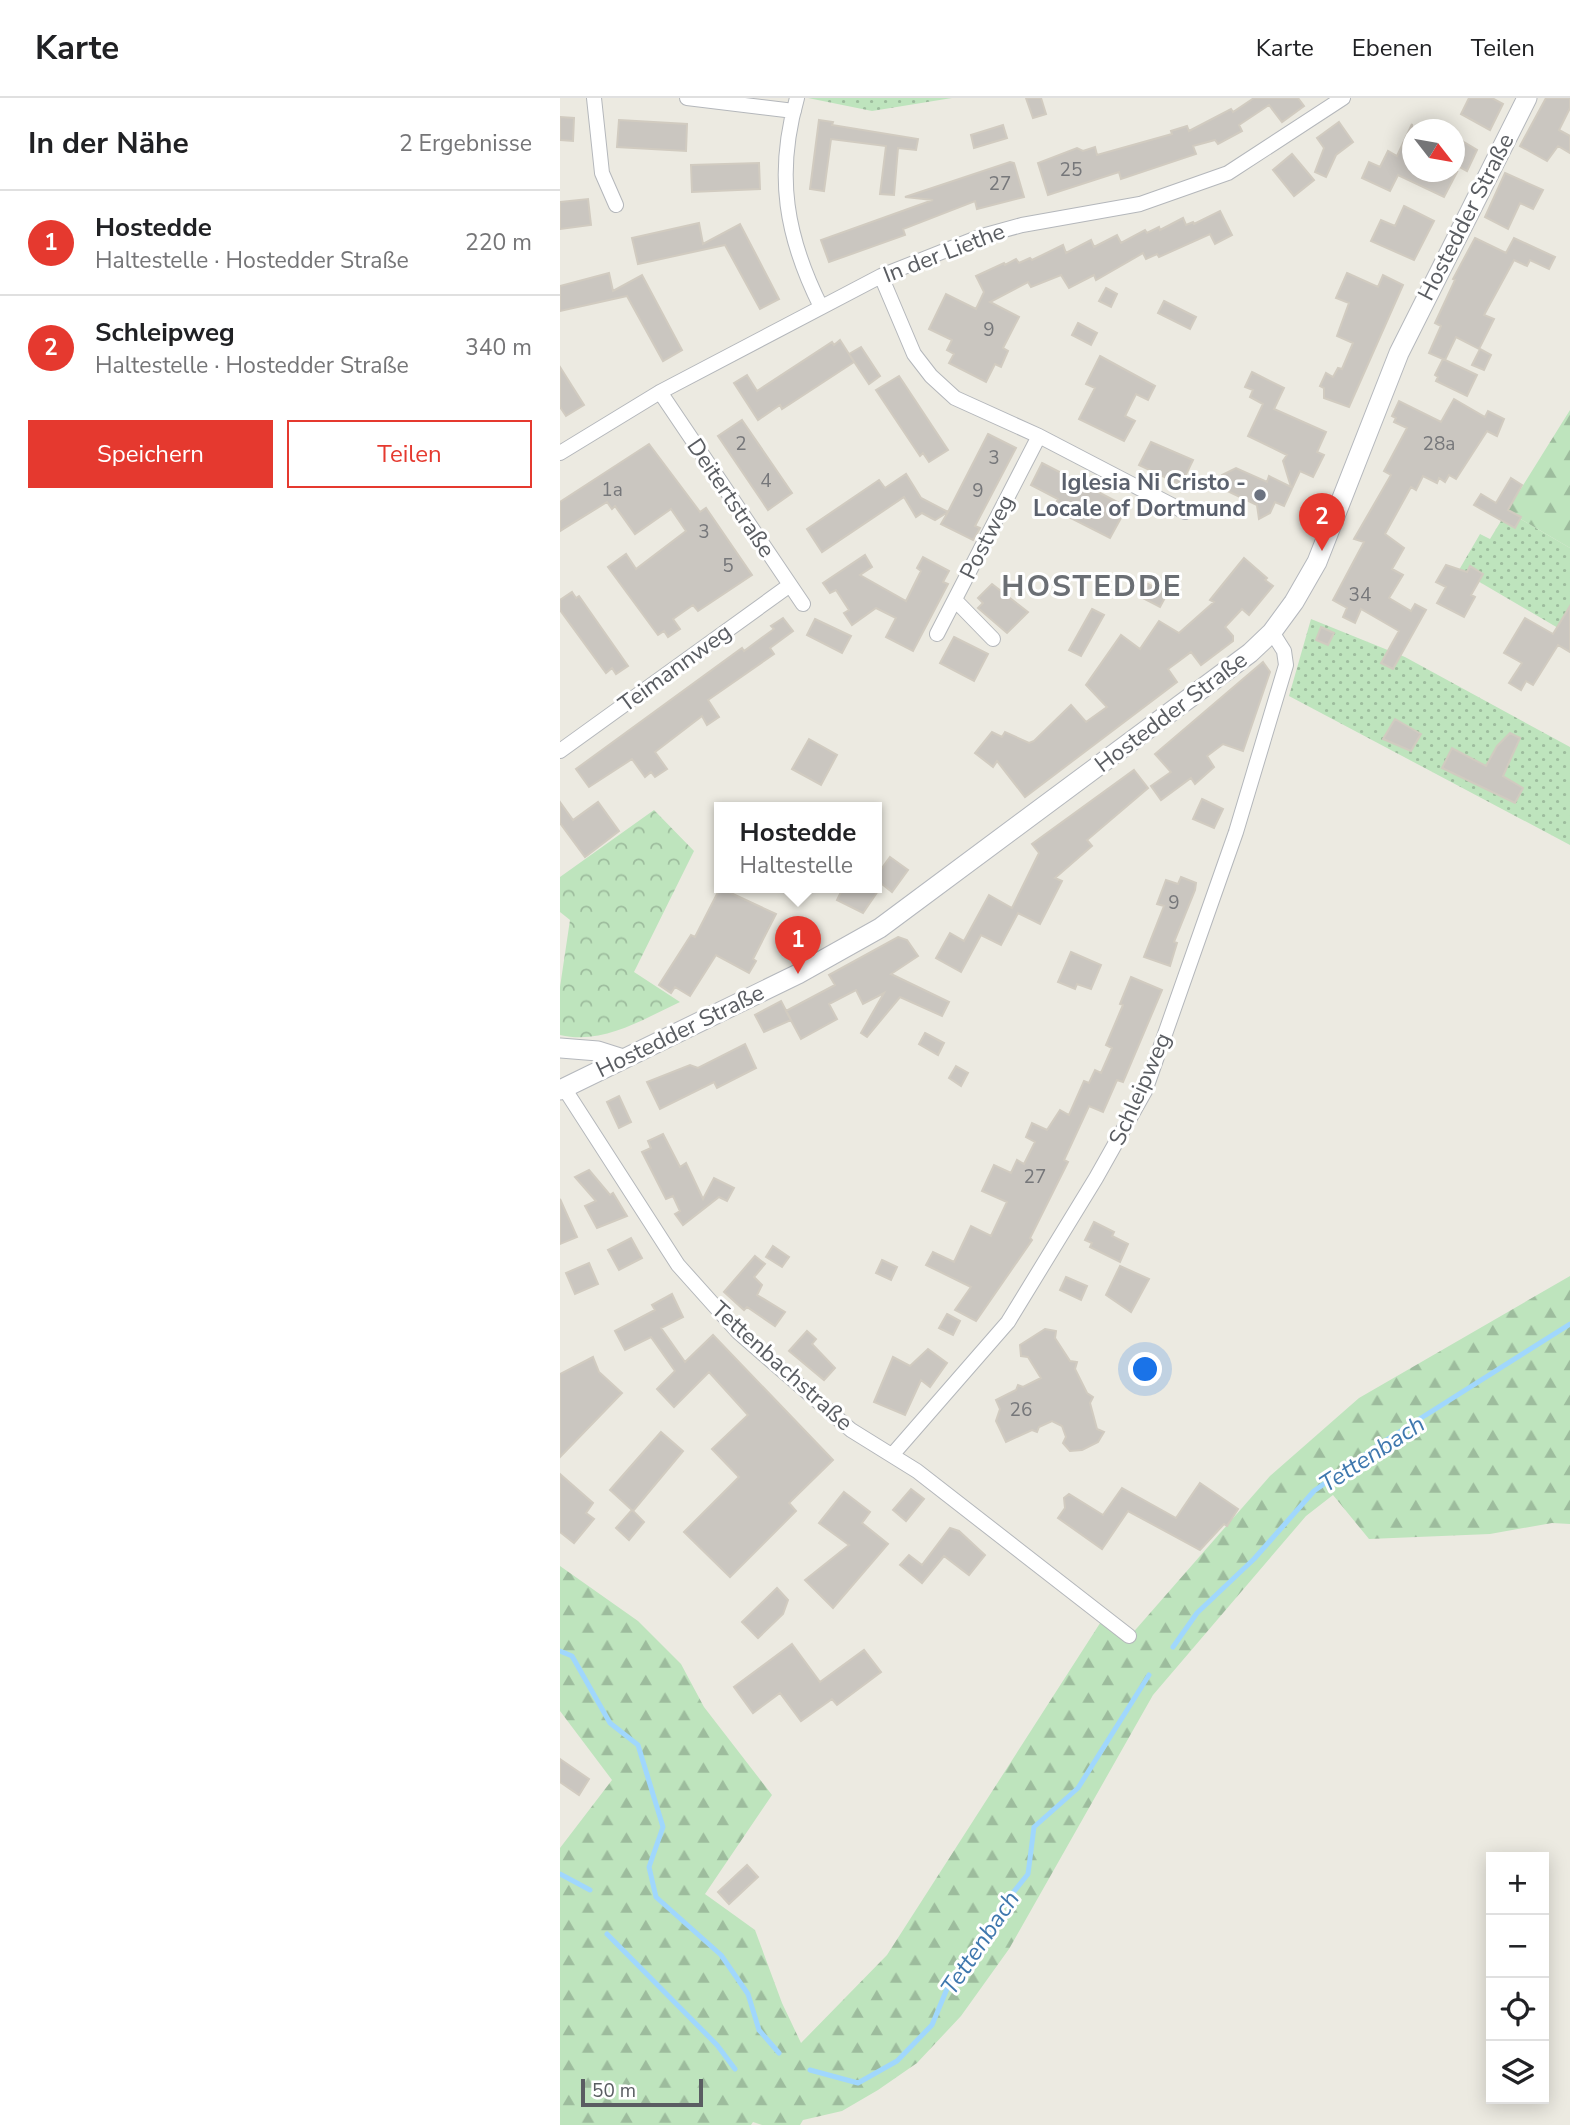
<!DOCTYPE html>
<html lang="de">
<head>
<meta charset="utf-8">
<style>
	body { margin:0; font-family:"Nunito Sans",sans-serif; background:#f6f6f6; color:#202124 }
	.controls { position:absolute; right:21px; bottom:21px; display:grid; overflow:hidden; border-radius:0px; box-shadow:0 4px 18px #0003 }
	.controls button { width:63px; height:63px; display:grid; place-items:center; padding:0; border:0; border-bottom:2px solid #e0e0e0; background:#fff; color:#202124; font:35px sans-serif }
	.compass { position:absolute; left:842px; top:21px; width:63px; height:63px; border-radius:50%; background:#fff; box-shadow:0 4px 18px #0003; rotate:121deg }
	.scale { position:absolute; left:21px; bottom:18px; width:122px; box-sizing:border-box; padding-left:7px; border:4px solid #5a5d62; border-top:0; font-size:19px; line-height:24px; white-space:nowrap; color:#5a5d62; -webkit-text-stroke:5px #fff; paint-order:stroke }
	.you { position:absolute; left:586px; top:1272px; width:24px; height:24px; margin:-18px; border:5px solid #fff; border-radius:50%; background:#1a73e8; box-shadow:0 0 0 10px #1a73e833 }
	.badge { display:grid; place-items:center; width:46px; height:46px; border-radius:50%; background:#e5392f; color:#fff; font-size:23px; font-weight:700 }
	.pin { position:absolute; translate:-50% -58px; filter:drop-shadow(0 2px 4px #0008) }
	.pin::after { content:''; position:absolute; top:37px; width:24px; height:21px; background:inherit; clip-path:polygon(0 0,100% 0,50% 100%) }
	.popup { position:absolute; left:154px; top:704px; width:168px; height:91px; box-sizing:border-box; display:grid; place-content:center; border-radius:0px; background:#fff; filter:drop-shadow(0 2px 5px #0005); font-size:23px; white-space:nowrap; color:#757577 }
	.popup b { font-size:26px; color:#202124 }
	.popup::after { content:''; position:absolute; left:50%; top:100%; margin-left:-14px; border:14px solid transparent; border-top-color:#fff }
	.list { margin:0; padding:0; list-style:none }
	h2 { display:flex; justify-content:space-between; align-items:center; height:91px; margin:0; padding:0 28px; font-size:30px }
	h2 small { font-size:23px; font-weight:400; color:#757577 }
	.list li { display:grid; grid-template-columns:46px 1fr auto; gap:21px; align-items:center; box-sizing:border-box; height:105px; padding:0 28px; border-top:2px solid #e0e0e0 }
	.list b { display:block; font-size:26px; white-space:nowrap }
	.list p { margin:0; font-size:23px; white-space:nowrap; color:#757577 }
	.list em { font-size:23px; font-style:normal; color:#757577 }
	.actions { display:flex; gap:14px; padding:21px 28px }
	.actions a { flex:1; padding:16px 0; border:2px solid #e5392f; border-radius:0px; text-align:center; font-size:24px; color:#e5392f }
	.actions .main { background:#e5392f; color:#fff }
	.icon { flex:none; width:38px; height:38px; fill:none; stroke:currentColor; stroke-width:2; stroke-linecap:round; stroke-linejoin:round }
	.map { position:relative; flex:none; width:1010px; height:2027px; overflow:hidden }
	header { display:flex; align-items:center; gap:42px; box-sizing:border-box; height:98px; padding:0 35px; background:#fff; border-bottom:2px solid #e0e0e0 }
	header strong { font-size:33px }
	nav { display:flex; gap:38px; margin-inline-start:auto; font-size:24px }
	main { display:flex }
	aside { flex:1; background:#fff }
	.map>svg:first-child { display:block }
</style>
</head>
<body>
<header>
<strong>Karte</strong>
<nav><a>Karte</a><a>Ebenen</a><a>Teilen</a></nav>
</header>
<main>
<aside>
<h2>In der Nähe<small>2 Ergebnisse</small></h2>
<ul class="list">
<li><span class="badge">1</span><div><b>Hostedde</b><p>Haltestelle · Hostedder Straße</p></div><em>220 m</em></li>
<li><span class="badge">2</span><div><b>Schleipweg</b><p>Haltestelle · Hostedder Straße</p></div><em>340 m</em></li>
</ul>
<div class="actions"><a class="main">Speichern</a><a>Teilen</a></div>
</aside>
<div class="map">
<svg width="1010" height="2027" viewBox="0 0 1010 2027">
	<defs>
		<pattern id="grass-dots" width="8" height="8" patternUnits="userSpaceOnUse" patternTransform="scale(1.75)"><rect width="8" height="8" fill="#bee4bd"/><path d="M2 2h.1M6 6h.1" fill="none" stroke="#9dbc9d" stroke-width="1.8" stroke-linecap="round"/></pattern>
		<pattern id="forest-firs" width="22" height="20" patternUnits="userSpaceOnUse" patternTransform="scale(1.75)"><rect width="22" height="20" fill="#bee4bd"/><path d="M5 1l3.5 6h-7zM16 11l3.5 6h-7z" fill="#9dbc9d"/></pattern>
		<pattern id="park-crowns" width="20" height="18" patternUnits="userSpaceOnUse" patternTransform="scale(1.75)"><rect width="20" height="18" fill="#bee4bd"/><path d="M2 6a3 3 0 1 1 6 0M12 15a3 3 0 1 1 6 0" fill="none" stroke="#9dbc9d"/></pattern>
	</defs>
	<rect width="100%" height="100%" fill="#eceae1"/>
	<path fill="url(#grass-dots)" d="M248 0H392L312 13Z
		M947 413 1010 450V537L899 472 920 436 930 441Z
		M751 521 845 559 1010 649V747L729 598Z"/>
	<path fill="url(#forest-firs)" d="M1010 312V450L947 413Z
		M1010 1178V1426L992 1425 930 1436 809 1441 773 1397 746 1418 593 1597 449 1851 401 1918 357 1965 318 1992 282 2013 243 2022 240 2027H202L193 2024 191 2027H0V1750L52 1682 0 1613V1468L78 1523 121 1566 144 1609 212 1697 145 1796 195 1832 222 1905 241 1945 327 1857 544 1519 570 1538 710 1378 799 1300Z"/>
	<path fill="url(#park-crowns)" d="M94 712 134 753 74 874 120 904C81 922 43 947 0 937V889L10 822 0 814V779Z"/>
	<g fill="none" stroke-linecap="round" stroke-linejoin="round">
		<path stroke="#a0d7fd" stroke-width="5" d="M613 1549 637 1515 694 1461 754 1393 820 1346 1010 1226
			M0 1553 12 1558 50 1625 78 1647 103 1729 89 1769 96 1799 161 1857 188 1896 199 1932 219 1955
			M0 1776 30 1792
			M47 1836 157 1947 175 1971
			M250 1972 298 1985 337 1963 372 1927 389 1886 427 1845 439 1812 468 1776 474 1729 518 1690 589 1577"/>
	</g>
	<path fill="#cac6c0" stroke="#d1cbc0" stroke-width="2" d="M466 0H481L486 16 473 20Z
		M694 0H738L744 8 722 24 709 7 679 27 682 33 658 46 655 42 633 48 636 56 561 81 559 74 488 97 478 65 517 50 523 53 535 49 537 57 612 36 611 33 627 28 629 33 671 11 673 14Z
		M909 0H932L943 6 930 32 901 16Z
		M986 0H1010V10L999 32 1010 38V55L998 48 987 63 960 48Z
		M0 19 14 20 13 43 0 42Z
		M59 22 127 26 126 53 57 49Z
		M259 22 273 24 272 27 358 41 356 52 338 50 334 97 320 96 326 48 271 41 264 93 250 91Z
		M779 24 793 44 776 57 766 79 755 74 764 50 757 40Z
		M852 26V74H897L884 99 838 77 830 93 802 80 809 64 820 69 828 53 837 58Z
		M443 27 447 40 414 50 411 37Z
		M894 38 917 52 907 73 894 66Z
		M732 56 754 82 734 98 713 72Z
		M450 64 454 65 464 99 417 111 415 103 343 131 345 137 269 164 261 142 373 102 345 99Z
		M199 65 200 91 132 94 131 67Z
		M945 75 983 92 973 111 960 105 948 131 925 119Z
		M28 101 31 127 0 131V104Z
		M844 108 874 123 854 162 811 143 821 122 835 128Z
		M660 113 672 137 655 146 650 136 599 159 597 156 586 161 583 155 536 182 534 177 509 190 501 177 471 189 468 184 430 204 459 219 443 250 448 253 441 269 435 266 426 284 389 265 394 256 387 252 392 242 369 231 386 196 416 211 424 194 416 178 444 165 445 167 456 161 459 165 470 160 472 162 503 147 506 155 531 142 534 149 557 137 561 145 585 132 587 135 599 129 600 132 623 120 626 127 633 124 634 126Z
		M139 125 143 146 180 126 219 201 200 211 165 147 78 166 72 140Z
		M915 140 946 155 954 140 995 159 989 171 970 162 967 168 954 162 924 217 934 221 919 251 896 239 885 262 869 255 881 228 875 225 895 182 893 181Z
		M49 175 53 193 82 177 122 252 103 263 67 198 0 213V188Z
		M787 175 818 189 823 177 843 187 789 309 764 300V290L760 288 766 275 773 279 778 270 782 271 793 245 777 238 789 205 776 200Z
		M546 190 557 196 551 209 539 203Z
		M604 203 636 219 630 231 598 215Z
		M518 225 537 235 531 247 512 237Z
		M280 242 294 264 222 311 220 307 198 322 174 285 187 277 197 293 272 244 274 247Z
		M301 249 320 278 309 286 289 256Z
		M920 251 931 257 924 272 912 267Z
		M540 258 595 288 588 302 576 296 565 318 575 323 564 343 519 321 535 290 526 286Z
		M883 261 917 277 907 298 876 283 878 279 875 277Z
		M0 269 24 307 6 318 0 309Z
		M692 274 724 290 714 311 766 334 757 354 764 357 753 379 740 373 724 408 715 404 710 415 699 421 697 407 663 391 665 385 662 377 676 370 707 384 709 378 731 389 723 363 727 357 688 338 703 306 690 299 693 292 685 289Z
		M339 278 388 352 369 364 363 355 360 358 316 292Z
		M894 301 925 319 928 313 944 321 937 338 927 333 896 381 889 377 885 384 879 380 877 385 863 378 856 392 851 389 825 436 844 450 832 471 843 477 829 500 851 513 855 506 866 512 833 571 821 565 839 533 801 511 795 525 783 519 787 510 773 502 804 444 794 441 831 377 824 373 847 330 834 324 836 320 832 318 839 303 881 324Z
		M182 322 232 395 208 412 158 338Z
		M428 336 456 350 415 428 420 430 413 442 381 426 388 414 375 422 362 415 356 419 344 399 262 454 247 431 319 382 325 390 346 376 361 400 388 414Z
		M591 344 633 362 621 387 579 367Z
		M89 346 140 414 146 410 192 477 138 513 133 507 113 521 120 531 108 539 104 533 98 537 48 469 66 456 76 471 126 433 111 411 75 436 55 408 52 411 47 404 0 433V404Z
		M482 365 567 409 550 440 493 411 498 401 471 387Z
		M951 380 962 387 948 412 961 419 955 430 914 407 921 396 936 405Z
		M305 457 312 469 300 477 346 503 361 473 357 470 363 459 389 473 383 484 388 486 353 553 326 539 336 520 316 510 292 527 284 515 289 512 276 492 270 495 263 485Z
		M684 460 707 480 705 482 713 488 689 517 682 511 665 529 673 538V543L641 567 631 554 619 563 608 571 617 584 465 699 437 663 433 669 415 655 432 634 442 639 445 634 469 645 474 643 511 607 526 624 547 609 526 587 561 537 580 551 599 523 619 535 654 504 650 502Z
		M886 467 907 474 910 468 923 476 911 497 915 499 904 519 877 505 886 489 876 484Z
		M432 486 468 514 447 535 418 510 423 505 418 500Z
		M588 486 607 496 600 509 581 499Z
		M12 494 16 500 19 498 68 568 56 576 52 570 46 575 0 512V502Z
		M1010 508V554L998 547 973 587 966 583 961 592 949 585 962 565 944 555 965 520 993 536Z
		M532 511 544 517 521 558 509 552Z
		M223 520 233 533 210 550 214 556 148 602 159 619 147 627 142 618 95 654 107 671 95 679 91 674 85 679 72 661 29 689 16 671 182 550 184 553 214 531 211 528Z
		M255 521 291 538 282 555 247 537Z
		M761 529 774 535 768 547 756 542Z
		M394 539 428 556 414 583 380 565Z
		M703 564 710 574 683 653 663 646 647 658 654 669 635 686 631 680 601 702 591 688 611 674 595 656Z
		M835 621 861 636 851 653 823 641Z
		M950 635 960 640 943 678 963 690 955 705 882 670 892 650 926 668 937 648Z
		M249 641 277 657 261 687 232 671Z
		M574 672 588 690 527 742 532 748 495 780 502 783 480 826 458 815 441 847 421 837 401 874 376 860 390 835 404 843 429 797 452 810 479 755 472 746Z
		M642 701 663 711 654 730 633 721Z
		M0 704 13 722 38 704 59 733 25 759 0 725Z
		M330 759 348 772 332 794 317 782V766L322 770Z
		M621 779 636 785 635 792 614 844 617 845 610 868 584 859 604 808 597 806 606 782 618 786Z
		M160 790 216 816 193 861 196 863 189 875 156 857 130 898 115 889 111 895 99 887 131 837 135 839Z
		M283 790H320L303 815 277 802Z
		M338 839 347 842 358 858 331 876 389 904 382 918 340 899 307 939 301 935 324 895 303 906 296 892 269 906 277 921 241 941 226 913 275 887 269 877Z
		M511 854 541 867 531 891 517 886 515 891 498 884Z
		M571 879 602 892 563 984 557 982 543 1014 529 1008 504 1062 508 1064 470 1140 472 1142 416 1223 395 1212 411 1189 366 1167 373 1154 394 1164 411 1128 431 1138 447 1104 422 1093 434 1067 451 1075 457 1062 464 1066 475 1044 466 1039 472 1025 487 1032 500 1012 509 1017 524 983 529 985 535 972 541 975 552 950 546 947 563 907 560 906Z
		M221 903 231 922 204 934 195 917Z
		M365 935 384 945 378 957 359 946Z
		M185 946 196 970 157 990 154 984 100 1011 87 984 130 967 138 970Z
		M396 968 408 975 401 988 389 980Z
		M59 998 71 1024 59 1030 47 1004Z
		M103 1036 120 1069 126 1065 143 1101 154 1080 174 1090 167 1103 159 1099 123 1127 115 1116 120 1113 113 1098 106 1101 82 1054 91 1050 88 1043Z
		M29 1072 50 1097 53 1095 67 1118 37 1130 25 1108 36 1103 15 1079Z
		M0 1101 17 1139 0 1146Z
		M534 1124 554 1134 552 1138 568 1146 560 1164 530 1149 532 1145 525 1142Z
		M71 1140 82 1160 59 1172 48 1152Z
		M213 1148 229 1159 222 1169 206 1159Z
		M195 1158 205 1166 194 1179 202 1187 197 1197 225 1214 215 1228 187 1209 184 1212 164 1194Z
		M322 1162 337 1169 331 1182 316 1175Z
		M29 1165 38 1186 15 1196 6 1175Z
		M560 1168 589 1181 571 1214 546 1197Z
		M506 1179 527 1188 521 1202 500 1192Z
		M112 1196 123 1219 101 1230 125 1264 153 1237 273 1362 229 1405 236 1413 170 1479 124 1434 179 1379 152 1351 188 1317 149 1274 114 1309 97 1291 115 1273 91 1239 65 1252 55 1233 95 1212 92 1207Z
		M387 1216 400 1223 393 1237 379 1230Z
		M485 1231 496 1233 495 1240 510 1263 517 1264 515 1271 527 1295 533 1299 530 1305 537 1331 544 1334 538 1344 522 1352 510 1353 503 1345 506 1339 502 1328 492 1323 479 1329 477 1334 472 1332 446 1344 436 1323 440 1311 436 1302 456 1292 458 1287 463 1289 481 1280 468 1259 461 1258 460 1247Z
		M247 1233 256 1241 252 1246 275 1270 264 1282 229 1253Z
		M368 1251 387 1265 370 1289 361 1282 345 1317 314 1304 333 1259 350 1268Z
		M33 1259 39 1274 62 1295 0 1359V1276Z
		M101 1334 123 1353 73 1413 84 1424 69 1442 56 1430 72 1412 50 1392Z
		M0 1376 33 1405 26 1415 34 1421 14 1445 0 1434Z
		M640 1385 678 1411 667 1428 664 1426 640 1452 568 1413 542 1451 498 1420 505 1410 504 1400 509 1396 543 1417 562 1390 616 1420Z
		M351 1391 364 1401 346 1423 333 1412Z
		M284 1394 310 1414 302 1425 328 1446 273 1510 245 1482 289 1447 259 1425Z
		M390 1430 399 1433 425 1457 409 1477 384 1458 362 1485 340 1467 349 1457 362 1467Z
		M217 1490 228 1502 223 1516 198 1540 182 1524Z
		M232 1546 260 1584 304 1552 321 1574 277 1607 272 1601 241 1623 220 1595 193 1615 174 1589Z
		M0 1661 29 1681 19 1697 0 1684Z
		M187 1767 198 1779 169 1806 158 1794Z"/>
	<g fill="none" stroke-linecap="round" stroke-linejoin="round">
		<g stroke="#b4b7bb" stroke-width="16">
			<path id="minor" d="M34 0 42 75 56 107
				M127 0 234 13
				M237 0C215 77 226 139 261 209
				M321 178 354 256 371 278 395 300 479 338 625 414
				M100 294 243 506
				M0 355 100 294 321 178 422 138 462 127 580 106 668 75 783 0
				M395 502 433 541
				M377 536 479 338
				M0 653 230 487
				M4 990 118 1167 178 1234 291 1332 357 1373 569 1538
				M333 1356 448 1224 536 1080 585 993 676 734 726 567 724 553 712 534"/>
		</g>
		<g stroke="#b5b8bd" stroke-width="21">
			<path id="secondary" d="M0 950 38 953 60 960
				M0 992 238 876 320 830 690 555 712 534 734 504 757 464 839 255 967 0"/>
		</g>
		<use href="#minor" stroke="#fff" stroke-width="14"/>
		<use href="#secondary" stroke="#fff" stroke-width="19"/>
	</g>
	<circle fill="#6b7280" stroke="#fff" stroke-width="2.5" cx="700" cy="397" r="7"/>
	<g text-anchor="middle" dominant-baseline="central" stroke-width="6" stroke-linejoin="round" paint-order="stroke">
		<g font-size="19" fill="#76777a">
			<text x="511" y="72">25</text>
			<text x="440" y="86">27</text>
			<text x="429" y="232">9</text>
			<text x="181" y="346">2</text>
			<text x="879" y="346">28a</text>
			<text x="434" y="360">3</text>
			<text x="206" y="383">4</text>
			<text x="52" y="392">1a</text>
			<text x="418" y="393">9</text>
			<text x="144" y="434">3</text>
			<text x="168" y="468">5</text>
			<text x="800" y="497">34</text>
			<text x="614" y="805">9</text>
			<text x="475" y="1079">27</text>
			<text x="461" y="1312">26</text>
		</g>
		<g font-size="23" fill="#5a5d62" stroke="#fff">
			<text transform="translate(906 119) rotate(-63)">Hostedder Straße</text>
			<text transform="translate(384 155) rotate(-21)">In der Liethe</text>
			<text transform="translate(171 400) rotate(56)">Deitertstraße</text>
			<text transform="translate(427 439) rotate(-63)">Postweg</text>
			<text transform="translate(115 570) rotate(-36)">Teimannweg</text>
			<text transform="translate(611 614) rotate(-37)">Hostedder Straße</text>
			<text transform="translate(120 933) rotate(-26)">Hostedder Straße</text>
			<text transform="translate(580 991) rotate(-66)">Schleipweg</text>
			<text transform="translate(222 1268) rotate(42)">Tettenbachstraße</text>
		</g>
		<g font-size="23" font-weight="bold" fill="#5b616d" stroke="#fff" text-anchor="end">
			<text x="686" y="384">Iglesia Ni Cristo -<tspan x="686" dy="26">Locale of Dortmund</tspan></text>
		</g>
		<g font-size="24" font-style="italic" fill="#3f78ae" stroke="#fff">
			<text transform="translate(812 1356) rotate(-33)">Tettenbach</text>
			<text transform="translate(420 1845) rotate(-56)">Tettenbach</text>
		</g>
		<g font-size="30" font-weight="bold" letter-spacing="2" fill="#6b6f74" stroke="#fff">
			<text x="532" y="488">HOSTEDDE</text>
		</g>
	</g>
</svg>
<div class="controls">
<button>+</button>
<button>−</button>
<button><svg class="icon" aria-label="locate" viewBox="0 0 24 24"><circle cx="12" cy="12" r="6"/><path d="M12 2v4M12 18v4M2 12h4M18 12h4"/></svg></button>
<button><svg class="icon" aria-label="layers" viewBox="0 0 24 24"><path d="M12 4l9 5-9 5-9-5zM3 14l9 5 9-5"/></svg></button>
</div>
<svg class="compass" viewBox="-18 -18 36 36"><path d="M0-13l5 13h-10z" fill="#e53935"/><path d="M0 13l5-13h-10z" fill="#757577"/></svg>
<div class="scale">50 m</div>
<div class="you"></div>
<div class="pin badge" style="left:238px;top:876px">1</div>
<div class="popup"><b>Hostedde</b>Haltestelle</div>
<div class="pin badge" style="left:762px;top:453px">2</div>
</div>
</main>
</body>
</html>
